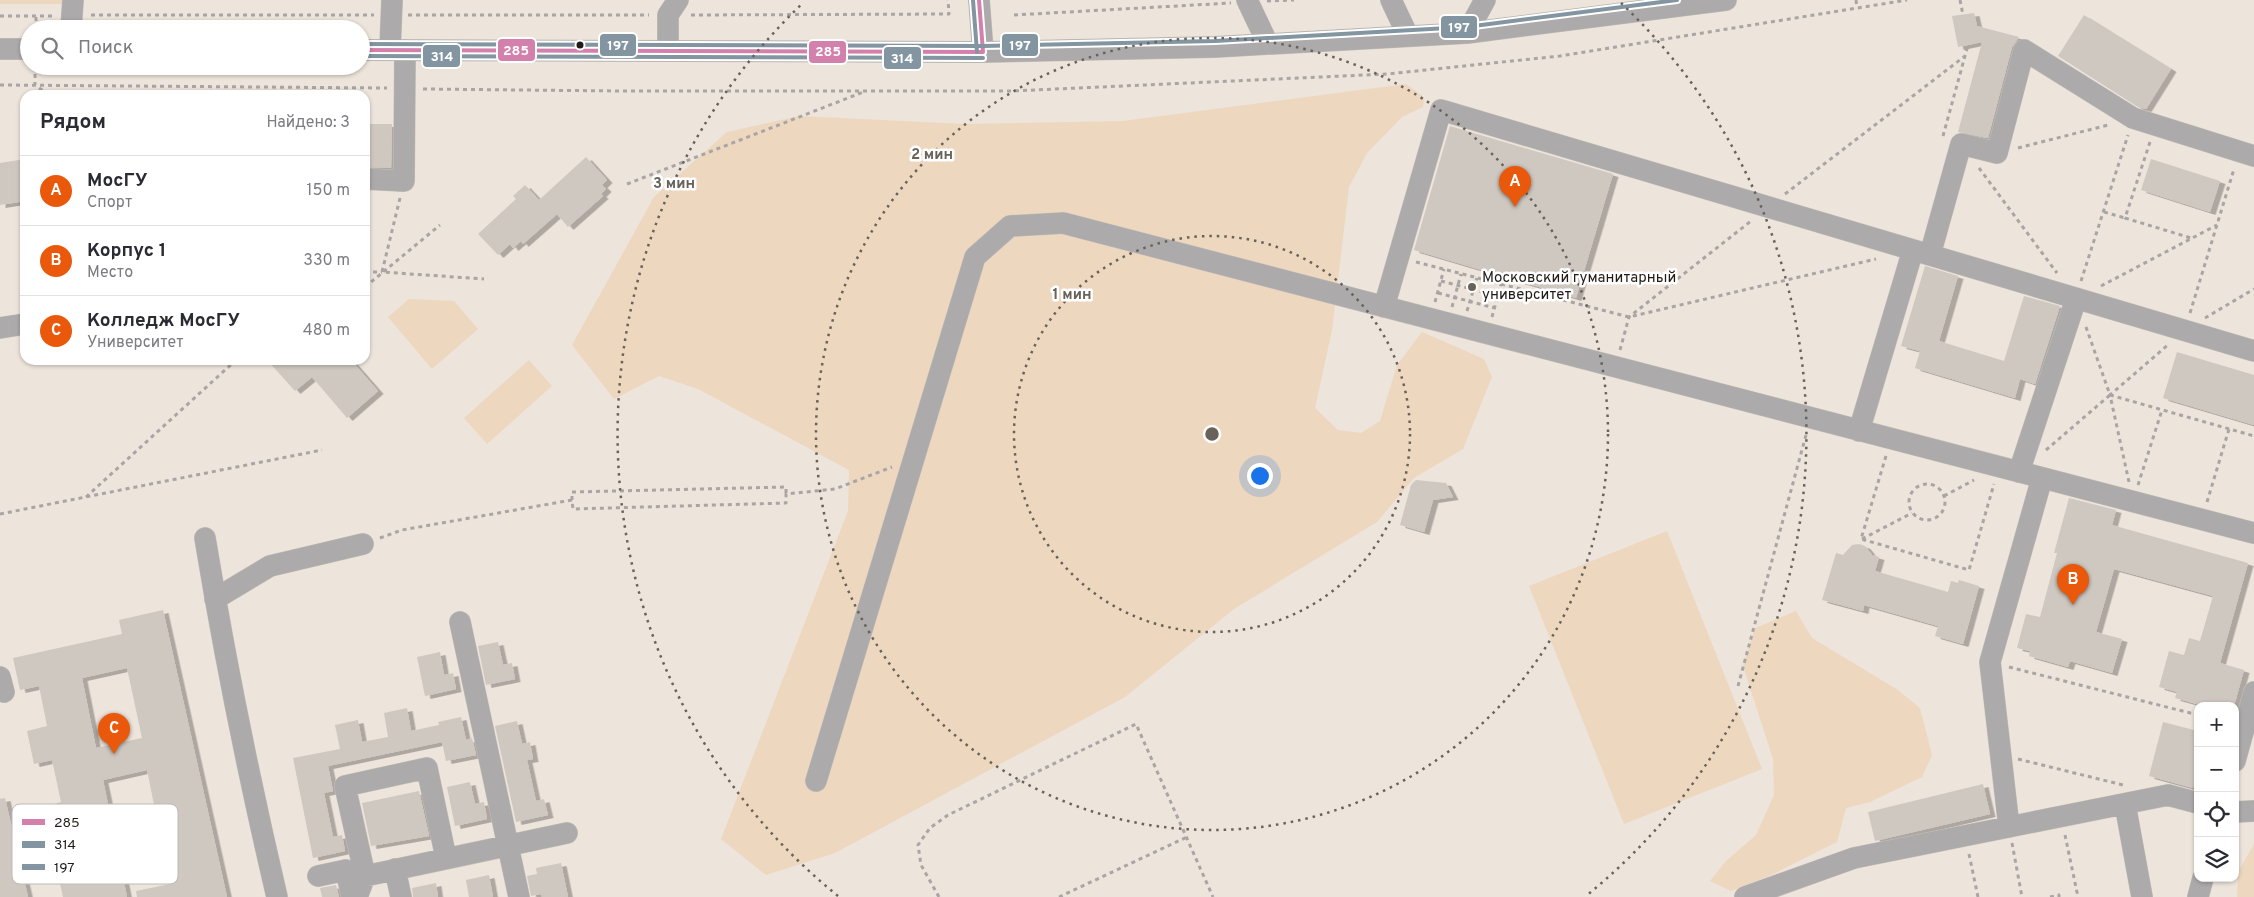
<!DOCTYPE html>
<html lang="ru">
<head>
<meta charset="utf-8">
<style>
	body { margin:0; font-family:Overpass,sans-serif; background:#f7f7f7; color:#2b2b33 }
	.controls { position:absolute; right:15px; bottom:15px; display:grid; overflow:hidden; border-radius:10px; box-shadow:0 1px 4px #0004 }
	.controls button { width:45px; height:45px; display:grid; place-items:center; padding:0; border:0; border-bottom:1px solid #e1e1e2; background:#fff; color:#2b2b33; font:25px sans-serif }
	.you { position:absolute; left:1259px; top:475px; width:18px; height:18px; margin:-12px; border:4px solid #fff; border-radius:50%; background:#1a73e8; box-shadow:0 0 0 8px #1a73e833 }
	.badge { display:grid; place-items:center; width:32px; height:32px; border-radius:50%; background:#ea580c; color:#fff; font-size:16px; font-weight:700 }
	.pin { position:absolute; translate:-50% -41px; filter:drop-shadow(0 1px 2px #0008) }
	.pin::after { content:''; position:absolute; top:26px; width:18px; height:15px; background:inherit; clip-path:polygon(0 0,100% 0,50% 100%) }
	.list { margin:0; padding:0; list-style:none }
	h2 { display:flex; justify-content:space-between; align-items:center; height:65px; margin:0; padding:0 20px; font-size:21px }
	h2 small { font-size:16px; font-weight:400; color:#7c7c81 }
	.list li { display:grid; grid-template-columns:32px 1fr auto; gap:15px; align-items:center; box-sizing:border-box; height:70px; padding:0 20px; border-top:1px solid #e1e1e2 }
	.list b { display:block; font-size:19px; white-space:nowrap }
	.list p { margin:0; font-size:16px; white-space:nowrap; color:#7c7c81 }
	.list em { font-size:16px; font-style:normal; color:#7c7c81 }
	.icon { flex:none; width:28px; height:28px; fill:none; stroke:currentColor; stroke-width:2; stroke-linecap:round; stroke-linejoin:round }
	.map { position:relative; flex:none; width:2254px; height:897px; overflow:hidden }
	.search { position:absolute; background:#fff; box-shadow:0 1px 4px #0004; left:20px; top:20px; width:350px; height:55px; display:flex; align-items:center; gap:12px; box-sizing:border-box; padding:0 18px; border-radius:28px; color:#7c7c81; font-size:19px }
	.panel { position:absolute; background:#fff; box-shadow:0 1px 4px #0004; left:20px; top:90px; width:350px; height:275px; border-radius:15px }
	.map>svg:first-child { display:block }
</style>
</head>
<body>
<div class="map">
<svg width="2254" height="897" viewBox="0 0 2254 897">
	<defs>
		<filter id="shadow"><feDropShadow dx="5.5" dy="3" stdDeviation="0" flood-color="#0004"/></filter>
	</defs>
	<rect width="100%" height="100%" fill="#ede4db"/>
	<path fill="#edd7bf" d="M0 0H63V4H0Z
		M1406 84 1424 97 1423 107 1402 117 1367 153 1349 187 1332 330 1315 408 1338 430 1361 433 1380 421 1397 365 1422 332 1484 359 1492 377 1463 449 1414 478 1377 522 1234 609 1125 697 835 853 766 875 721 839 848 511 849 470 698 389 659 376 614 399 572 345 654 197 727 132 799 116 965 124 1123 121Z
		M409 299 454 301 478 329 432 369 388 317Z
		M529 360 552 386 487 444 464 418Z
		M1667 531 1762 769 1624 824 1529 586Z
		M1796 611 1812 638 1898 690 1920 708 1932 755 1922 777 1870 802 1846 808 1837 842 1769 876 1731 891 1710 881 1725 862 1756 835 1774 795 1773 759 1743 666 1755 628Z
		M2254 844V897H2237L2238 872Z"/>
	<path fill="#cfc8c1" fill-rule="evenodd" filter="url(#shadow)" d="M1974 13 1977 26 2019 37 2012 47 1988 138 1958 132 1982 42 1958 47 1952 16Z
		M2084 15 2171 69 2146 109 2138 107 2058 56Z
		M365 124H392L391 168 365 167Z
		M1450 126 1613 174 1576 298 1414 250Z
		M586 157 607 180 602 185 606 189 601 194 603 196 568 227 557 214 523 244 521 241 513 248 510 244 498 255 478 234 516 199 513 196 525 185 539 200Z
		M25 159V201L0 205V163Z
		M2151 159 2220 181 2210 212 2141 190Z
		M1925 266 1958 276 1939 341 2004 361 2024 296 2060 306 2035 384 2020 379 2015 398 1915 368 1920 351 1901 346Z
		M2177 352 2254 375V425L2163 398Z
		M267 360H351L378 391 347 418 312 377 295 391Z
		M1416 480 1446 483 1453 497 1433 500 1424 532 1400 525 1411 485Z
		M2069 498 2116 510 2112 525 2248 563 2220 663 2244 670 2234 706H2204L2175 698 2177 692 2159 687 2169 651 2184 655 2189 638 2200 641 2213 596 2114 569 2096 632 2122 639 2112 673 2070 661 2068 667 2029 656 2030 651 2017 648 2026 614 2040 617 2057 553H2054Z
		M1859 544 1865 546 1872 555 1879 557 1875 571 1948 592 1951 581 1958 583 1959 580 1979 586 1963 644 1935 636 1938 626 1864 605 1863 611 1822 600 1836 553 1843 555 1852 545Z
		M163 610 227 897H137L136 891 170 884 147 770 103 780 127 897H63L59 879 76 875 68 834 51 838 44 807 61 802 52 760 34 764 27 731 47 726 39 686 20 690 13 658 122 634 119 620ZM127 668 142 738 96 748 82 678Z
		M498 642 503 665 512 663 515 679 486 685 478 646Z
		M440 652 444 675 453 673 456 689 425 696 417 657Z
		M407 708 411 731 439 725 438 722 461 717 466 740 472 738 476 755 446 761 442 742 328 766 333 791 324 793 333 837 342 835 345 851 313 858 293 758 340 749 335 725 358 720 362 742 388 737 384 713Z
		M517 721 522 744 530 742 533 759 527 760 536 801 544 799 548 815 516 822 495 726Z
		M2163 722 2198 731V769L2193 788 2149 776Z
		M470 782 475 804 484 802 487 819 455 826 447 787Z
		M1983 784 1990 814 1875 841 1868 812Z
		M419 791 429 836 371 846 362 803Z
		M5 798 28 897H0V799Z
		M561 863 568 897H542L541 894 531 896 527 876 537 874 536 868Z
		M489 875 493 897H469L466 880Z
		M436 883 438 897H413L412 888Z
		M336 885 339 897H322L320 888Z"/>
	<g fill="none" stroke-linecap="round" stroke-linejoin="round">
		<g stroke="#c7c0b9" stroke-width="22">
			<path id="minor" d="M979 0 983 52
				M1247 0 1268 44
				M1391 0 1408 36
				M71 29 73 0
				M1467 33 1485 0
				M0 49H29
				M361 50 983 52 1215 47 1467 33 1726 0
				M390 50 392 0
				M668 50V15L678 0
				M365 179 404 181 405 50
				M1930 255 1961 144 1997 153 2024 50 2133 118 2254 156
				M1384 307 1441 110 2254 351
				M0 328 25 324
				M1859 431 1913 250
				M2019 472 2076 299
				M205 538C225 659 249 778 277 897
				M215 599 270 566 363 544
				M460 622 519 897
				M0 677 4 692
				M2235 761 2254 692
				M816 781 975 257 1010 226 1063 223 2254 533
				M2125 804 2142 897
				M2235 812 2254 811
				M2009 827 1990 662 2042 478
				M395 869 401 897
				M318 876 346 870 352 897
				M365 876 345 786 427 768 446 858
				M357 897 365 876 567 833
				M1745 897 1854 858 2168 795 2198 803
				M2198 897 2203 878"/>
		</g>
		<path stroke="#aaa5a5" stroke-width="3" stroke-dasharray="4 4" stroke-linecap="butt" d="M1856 0 1857 8
			M1960 0 1963 15
			M1267 1 1294 0
			M91 15H374
			M408 15H649
			M691 15 949 14 948 0
			M1014 15 1231 3
			M0 16H54
			M36 29V16
			M35 66V85L49 95
			M0 85 387 88
			M423 89 620 91H1012L1387 74 1560 56 1907 0
			M155 95V86
			M1943 136 1968 45
			M2150 142 2125 218 2191 238
			M2018 148 2108 125
			M1979 168 2057 273
			M627 184 866 91
			M1785 194 1965 56
			M400 198 382 272 484 279
			M2104 212 2125 218
			M1416 262 1629 317 1876 259
			M365 272H382
			M1441 281 1498 296
			M2081 281 2128 135
			M2101 286 2217 225
			M365 287 440 225
			M1438 293 1495 308
			M1435 302 1444 269
			M1452 307 1461 274
			M1467 311 1477 278
			M2190 313 2234 169
			M1492 317 1501 284
			M2205 318 2254 289
			M2086 327 2110 395 2254 436
			M1620 350 1629 317 1751 221
			M2046 450 2110 395
			M1886 456 1861 539 1969 570 1994 484
			M2129 482 2110 395 2169 344
			M1909 502a18 18 0 1 1 36 0a18 18 0 1 1-36 0Z
			M2138 485 2162 410
			M1944 496 1974 480
			M86 497 236 360
			M572 500V492L786 487V494
			M2207 502 2229 429
			M0 514 322 450
			M380 538 402 530 572 500 573 509 786 503V494L835 489 892 467
			M1862 539 1912 513
			M2009 667 2198 715
			M1738 686 1806 435
			M2018 759 2123 785
			M2065 835 2078 897
			M2012 843 2022 897
			M1969 854 1978 897
			M939 897 921 865 918 845 930 828 948 815 1136 724 1213 897
			M1059 897 1187 837
			M2050 897 2059 895V897"/>
		<use href="#minor" stroke="#adaaac" stroke-width="21"/>
		<g stroke="#fff" stroke-width="8">
			<path id="bus-1" d="M979 0 983 52
				M361 50 983 52"/>
		</g>
		<g stroke="#fff" stroke-width="8">
			<path id="bus-2" d="M973 0 977 52
				M361 56 983 58"/>
		</g>
		<g stroke="#fff" stroke-width="8">
			<path id="bus-3" d="M361 44 983 46 1215 41 1466 27 1677 0"/>
		</g>
		<use href="#bus-1" stroke="#d381ac" stroke-width="4"/>
		<use href="#bus-2" stroke="#8295a1" stroke-width="4"/>
		<use href="#bus-3" stroke="#8295a1" stroke-width="4"/>
	</g>
	<g fill="none" stroke="#68625a" stroke-width="2.5" stroke-dasharray="2.5 5">
		<circle cx="1212" cy="434" r="198"/>
		<circle cx="1212" cy="434" r="396"/>
		<path d="M838 896A594 594 0 0 1 803 3M1621 3A594 594 0 0 1 1586 896"/>
	</g>
	<circle fill="#211c15" stroke="#fff" stroke-width="2" cx="580" cy="45" r="4.5"/>
	<circle fill="#68625a" stroke="#fff" stroke-width="2" cx="1472" cy="287" r="5"/>
	<g text-anchor="middle" dominant-baseline="central" stroke-width="5" stroke-linejoin="round" paint-order="stroke">
		<g font-size="15" fill="#211c15" stroke="#fff" text-anchor="start">
			<text x="1482" y="278">Московский гуманитарный<tspan x="1482" dy="17">университет</tspan></text>
		</g>
	</g>
	<rect x="12" y="804" width="166" height="80" rx="8" fill="#fff" stroke="#bcbbb9" stroke-width="1"/>
	<rect x="22" y="819" width="23" height="6" fill="#d381ac"/>
	<rect x="22" y="841" width="23" height="7" fill="#8295a1"/>
	<rect x="22" y="864" width="23" height="6" fill="#8295a1"/>
	<g font-size="14" fill="#211c15">
		<text x="54" y="827">285</text>
		<text x="54" y="849">314</text>
		<text x="54" y="872">197</text>
	</g>
	<circle cx="1212" cy="434" r="8" fill="#68625a" stroke="#fff" stroke-width="2.5"/>
	<g font-size="15" text-anchor="middle" font-weight="bold" fill="#68625a" stroke="#fff" stroke-width="5" stroke-linejoin="round" paint-order="stroke">
		<text x="932" y="159">2 мин</text>
		<text x="674" y="188">3 мин</text>
		<text x="1072" y="299">1 мин</text>
	</g>
	<g stroke="#fff" stroke-width="2">
		<rect x="1440" y="15" width="38" height="24" rx="5" fill="#8295a1"/>
		<rect x="599" y="33" width="38" height="24" rx="5" fill="#8295a1"/>
		<rect x="1001" y="33" width="38" height="24" rx="5" fill="#8295a1"/>
		<rect x="497" y="38" width="39" height="24" rx="5" fill="#d381ac"/>
		<rect x="808" y="40" width="39" height="24" rx="5" fill="#d381ac"/>
		<rect x="422" y="44" width="39" height="24" rx="5" fill="#8295a1"/>
		<rect x="883" y="46" width="39" height="24" rx="5" fill="#8295a1"/>
	</g>
	<g font-size="14" text-anchor="middle" font-weight="bold" fill="#fff">
		<text x="1459" y="32">197</text>
		<text x="618" y="50">197</text>
		<text x="1020" y="50">197</text>
		<text x="516" y="55">285</text>
		<text x="828" y="56">285</text>
		<text x="442" y="61">314</text>
		<text x="902" y="63">314</text>
	</g>
</svg>
<div class="controls">
<button>+</button>
<button>−</button>
<button><svg class="icon" aria-label="locate" viewBox="0 0 24 24"><circle cx="12" cy="12" r="6"/><path d="M12 2v4M12 18v4M2 12h4M18 12h4"/></svg></button>
<button><svg class="icon" aria-label="layers" viewBox="0 0 24 24"><path d="M12 4l9 5-9 5-9-5zM3 14l9 5 9-5"/></svg></button>
</div>
<div class="you"></div>
<div class="pin badge" style="left:1515px;top:207px">A</div>
<div class="pin badge" style="left:2073px;top:605px">B</div>
<div class="pin badge" style="left:114px;top:754px">C</div>
<div class="search"><svg class="icon" aria-label="search" viewBox="0 0 24 24"><circle cx="10" cy="10" r="6"/><path d="M15 15l6 6"/></svg>Поиск</div>
<section class="panel">
<h2>Рядом<small>Найдено: 3</small></h2>
<ul class="list">
<li><span class="badge">A</span><div><b>МосГУ</b><p>Спорт</p></div><em>150 m</em></li>
<li><span class="badge">B</span><div><b>Корпус 1</b><p>Место</p></div><em>330 m</em></li>
<li><span class="badge">C</span><div><b>Колледж МосГУ</b><p>Университет</p></div><em>480 m</em></li>
</ul>
</section>
</div>
</body>
</html>
